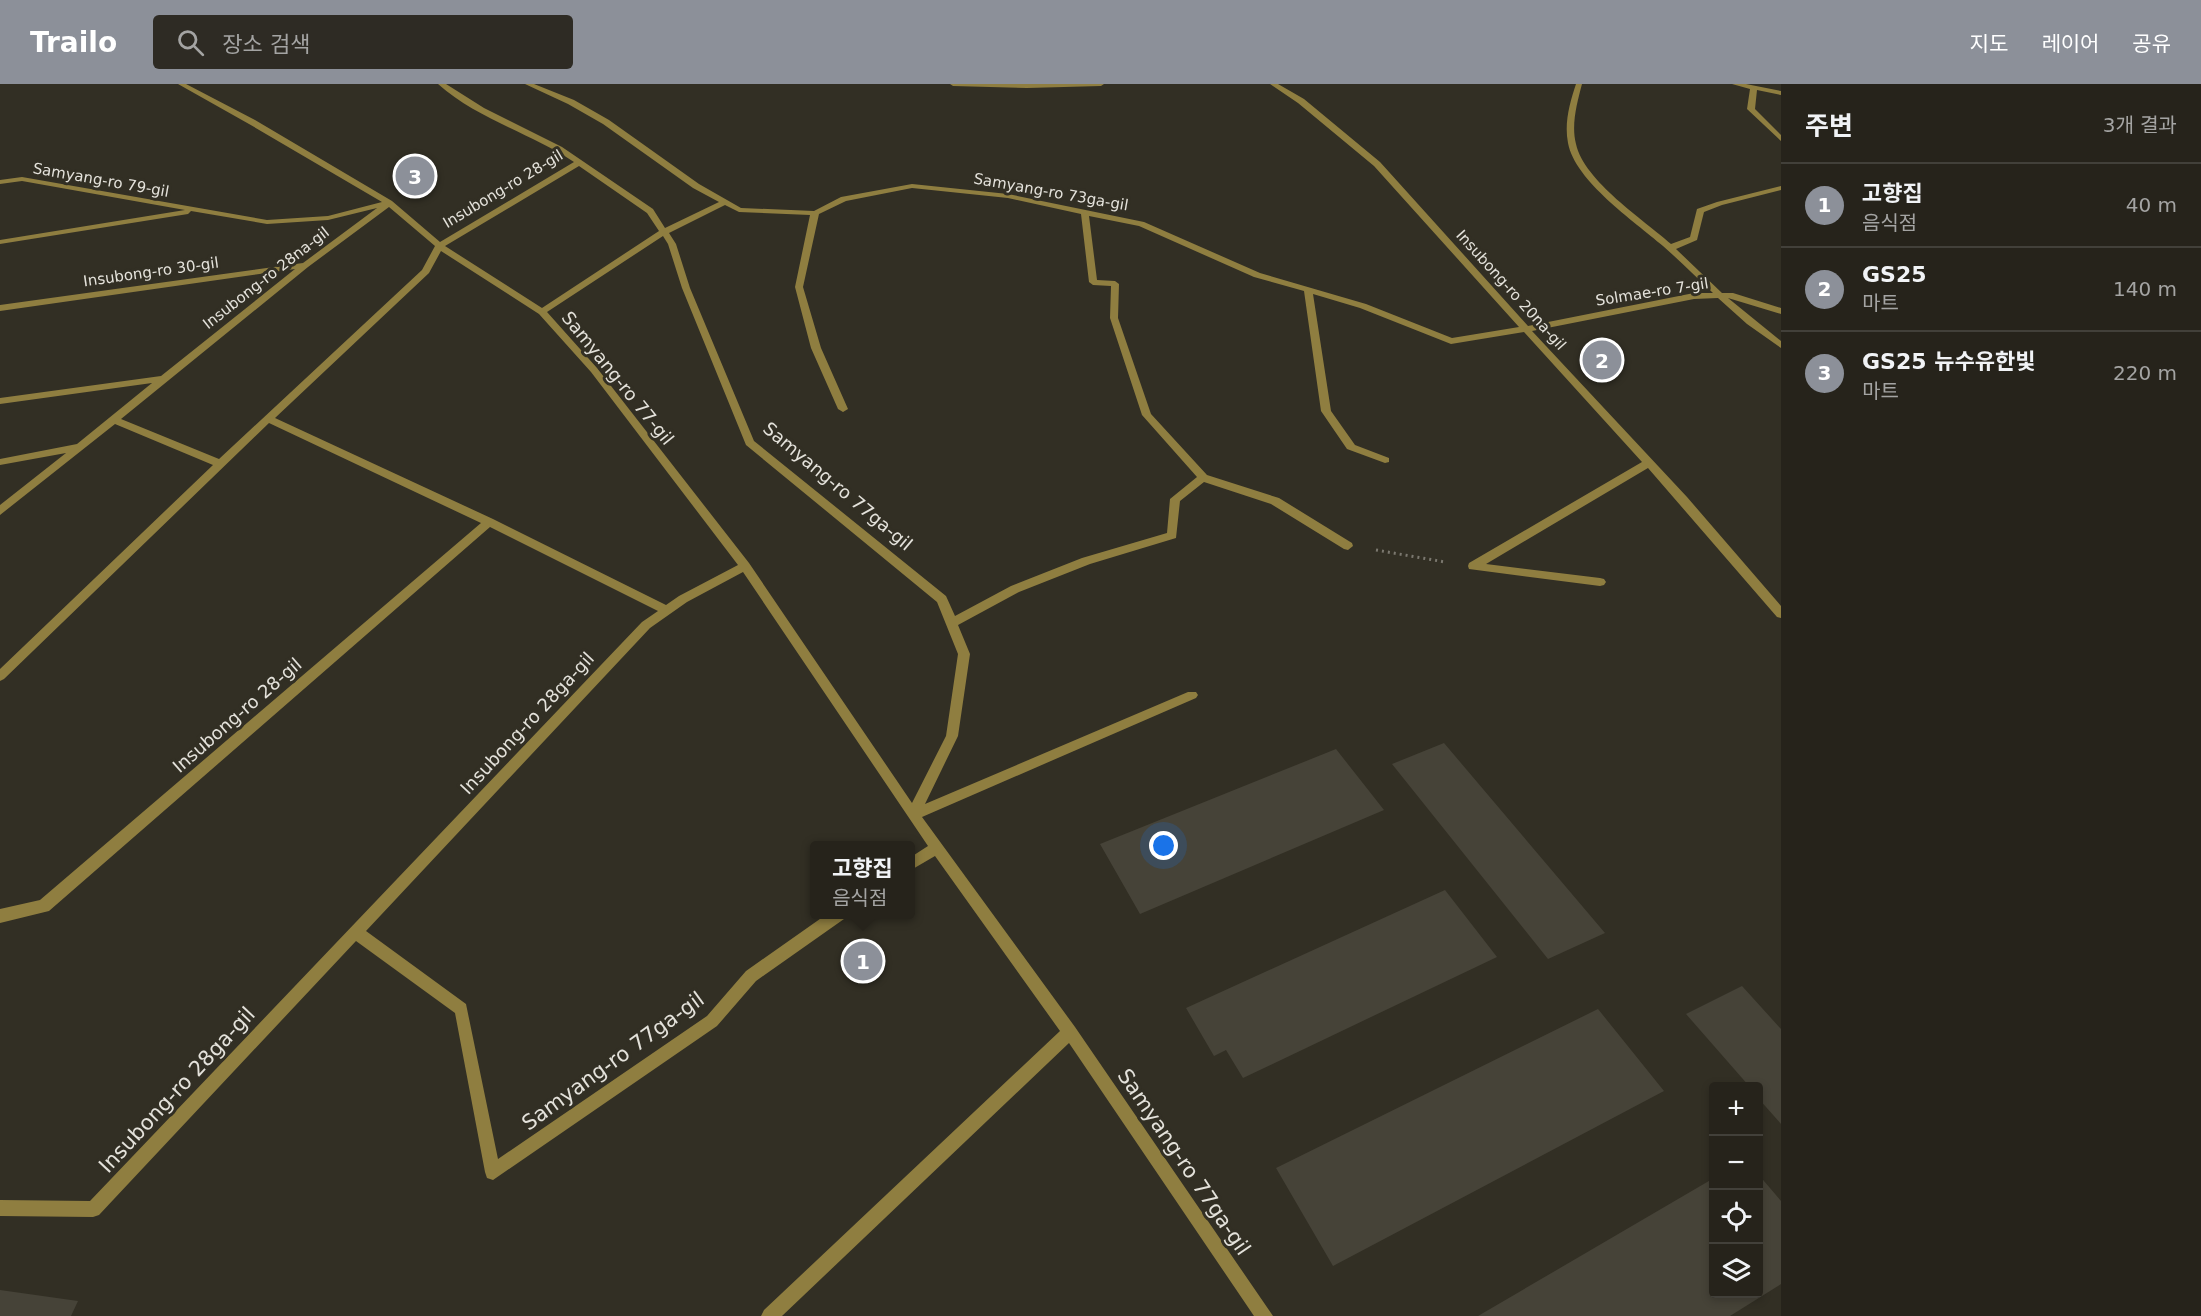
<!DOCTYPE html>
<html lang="ko">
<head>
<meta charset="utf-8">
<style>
	body { margin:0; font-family:"DejaVu Sans","Noto Sans KR",sans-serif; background:#2e2b24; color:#f1f3f6 }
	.controls { position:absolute; right:18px; bottom:18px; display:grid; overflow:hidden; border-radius:6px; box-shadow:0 3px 9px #0003 }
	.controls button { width:54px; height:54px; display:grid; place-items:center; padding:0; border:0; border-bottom:2px solid #42403a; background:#26231b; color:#f1f3f6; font:30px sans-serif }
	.you { position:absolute; left:1164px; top:762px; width:21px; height:21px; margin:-15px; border:4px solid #fff; border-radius:50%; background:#1a73e8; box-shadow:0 0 0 9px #1a73e833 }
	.badge { display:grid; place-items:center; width:39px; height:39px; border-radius:50%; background:#8c9099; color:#fff; font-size:20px; font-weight:700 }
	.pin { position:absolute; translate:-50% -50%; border:3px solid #fff; box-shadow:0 2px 6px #0006 }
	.popup { position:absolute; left:810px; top:757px; width:105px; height:78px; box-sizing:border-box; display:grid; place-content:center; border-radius:6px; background:#26231b; filter:drop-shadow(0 2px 4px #0005); font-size:20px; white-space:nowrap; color:#a4a4a3 }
	.popup b { font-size:22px; color:#f1f3f6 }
	.popup::after { content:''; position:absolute; left:50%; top:100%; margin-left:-12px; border:12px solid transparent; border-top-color:#26231b }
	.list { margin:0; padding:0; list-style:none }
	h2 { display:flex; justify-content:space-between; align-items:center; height:78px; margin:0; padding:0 24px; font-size:26px }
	h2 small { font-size:20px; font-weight:400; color:#a4a4a3 }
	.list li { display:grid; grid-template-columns:39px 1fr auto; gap:18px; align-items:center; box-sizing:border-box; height:84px; padding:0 24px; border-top:2px solid #42403a }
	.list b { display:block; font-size:22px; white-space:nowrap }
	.list p { margin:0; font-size:20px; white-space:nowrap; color:#a4a4a3 }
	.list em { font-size:20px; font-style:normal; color:#a4a4a3 }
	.icon { flex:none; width:33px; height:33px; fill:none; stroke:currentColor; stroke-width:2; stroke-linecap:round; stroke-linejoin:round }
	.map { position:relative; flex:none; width:1781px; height:1232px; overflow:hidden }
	header { display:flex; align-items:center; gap:36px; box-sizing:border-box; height:84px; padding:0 30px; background:#8c9099; color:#fff }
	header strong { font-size:28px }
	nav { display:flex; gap:33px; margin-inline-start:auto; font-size:21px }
	.search { width:420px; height:54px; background:#2e2b24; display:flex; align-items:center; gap:15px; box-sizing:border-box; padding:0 21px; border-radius:6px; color:#a4a4a3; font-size:22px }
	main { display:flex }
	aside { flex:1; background:#26231b }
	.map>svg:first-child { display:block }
</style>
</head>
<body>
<header>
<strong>Trailo</strong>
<div class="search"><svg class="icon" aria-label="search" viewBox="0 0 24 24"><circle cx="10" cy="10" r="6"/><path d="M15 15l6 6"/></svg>장소 검색</div>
<nav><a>지도</a><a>레이어</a><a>공유</a></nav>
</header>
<main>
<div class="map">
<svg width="1781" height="1232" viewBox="0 0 1781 1232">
	<rect width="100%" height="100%" fill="#322f24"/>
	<path fill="#464338" d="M1444 659 1605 849 1548 875 1392 680Z
		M1336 665 1384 726 1140 830 1100 760Z
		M1445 806 1497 873 1243 994 1226 966 1214 972 1186 924Z
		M1742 902 1781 945V1040L1758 1014V1002H1749L1686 930Z
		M1598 925 1664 1007 1333 1182 1276 1084Z
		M1758 1090 1781 1117V1200L1730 1232H1478L1714 1094V1210H1758Z
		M0 1206 78 1217 71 1232H0Z"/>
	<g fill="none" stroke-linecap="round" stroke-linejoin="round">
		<path stroke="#7b786f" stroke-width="3" stroke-dasharray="2 4" stroke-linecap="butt" d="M1376 466 1445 478"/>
		<path fill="#8f7e40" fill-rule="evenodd" d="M178 0H186L255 36 392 117 440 158 574 78C531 49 477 35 438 0H446L484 24 562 63 653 125 665 144 719 118 693 104 603 40 568 20 525 0H534L574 16 609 36 699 100 741 124 814 127 841 113 912 100 1008 110 1144 138 1260 189 1366 220 1452 254 1519 243 1374 82 1298 19 1270 0H1278L1304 15 1380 78 1528 242 1694 209H1713C1696 193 1680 177 1663 162 1634 137 1575 97 1568 59 1564 39 1570 18 1576 0H1582C1577 19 1571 41 1576 60 1584 97 1644 136 1671 160L1690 153 1697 125 1717 118 1781 102V106L1722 121 1704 128 1697 156 1676 165 1722 209H1733L1781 224V230L1728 214 1781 257V264L1747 240 1718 214 1694 215 1532 247 1687 413 1781 522V534L1777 533 1648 384 1486 480 1600 494 1604 495 1606 498 1604 501 1600 502 1469 485 1468 482 1469 479 1642 378 1524 248 1451 260 1360 224 1313 210 1331 327 1355 361 1389 374V378L1385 379 1347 365 1321 327 1304 207 1254 193 1139 142 1089 132 1097 196 1115 197 1119 200 1118 234 1151 330 1207 391 1279 414 1352 459 1353 462 1348 466 1344 465 1271 420 1204 398 1180 417 1176 454 1090 480 1019 508 958 541 970 570 958 652 925 720 1188 608H1196L1198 611 1196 614 922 733 1075 943 1273 1232H1254L1069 959 782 1232H761L764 1226 1060 947 935 772 911 786V773L928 762 743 488 687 518 650 544 366 847 466 920 498 1075 707 932 746 887 827 830H846L844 835 756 897 717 942 493 1096 487 1094 485 1088 455 929 356 857 99 1131 93 1133 0 1132V1116L90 1117 642 538 658 527 490 443 49 827 0 839V825L40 816 481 439 269 339 4 595 0 597V585L213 381 115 340 0 431V421L66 369 0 381V375L77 360 152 299 0 320V314L161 292 295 185 0 227V221L303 179 377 124 328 136 267 140 191 127 188 130 0 160V156L185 126 22 97 0 100V96L22 93 267 136 328 132 382 118 249 40ZM579 82 647 129 659 147 542 224 445 162ZM912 104 1008 114 1081 130 1089 198 1093 201 1111 202 1110 234 1142 331 1197 393 1170 415 1167 449 1082 474 1011 502 955 532 946 512 754 357 690 204 676 160 669 149 725 121 739 128 810 131 795 203 811 264 838 325 843 328 848 325 821 264 803 203 819 130 846 117ZM389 123 435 162 422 186 219 375 121 335 308 183ZM663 152 668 160 682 204 746 361 937 518 958 570 946 652 912 719 749 479 597 284 547 228ZM441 167 539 230 591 288 738 481 679 512 666 521 493 435 275 334 429 189Z
			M950 0H1104L1101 2 1027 4 953 2Z
			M1732 0H1746L1781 7V11L1757 6 1755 25 1781 51V57L1747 25 1750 5Z"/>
	</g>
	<g text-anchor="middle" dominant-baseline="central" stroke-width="6" stroke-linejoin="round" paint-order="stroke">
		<g font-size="15" fill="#e4e2db" stroke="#322f24">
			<text transform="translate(101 96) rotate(10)">Samyang-ro 79-gil</text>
			<text transform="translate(503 105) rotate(-31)">Insubong-ro 28-gil</text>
			<text transform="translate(1051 108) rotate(10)">Samyang-ro 73ga-gil</text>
			<text transform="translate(151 188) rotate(-8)">Insubong-ro 30-gil</text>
			<text transform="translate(266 194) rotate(-38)">Insubong-ro 28na-gil</text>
			<text transform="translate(1511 206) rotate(48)">Insubong-ro 20na-gil</text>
			<text transform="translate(1652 208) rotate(-9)">Solmae-ro 7-gil</text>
		</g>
		<g font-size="18" fill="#e4e2db" stroke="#322f24">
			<text transform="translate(618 294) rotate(51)">Samyang-ro 77-gil</text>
			<text transform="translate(838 402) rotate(40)">Samyang-ro 77ga-gil</text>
			<text transform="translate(237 631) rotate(-41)">Insubong-ro 28-gil</text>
			<text transform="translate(527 639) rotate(-47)">Insubong-ro 28ga-gil</text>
		</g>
		<g font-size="21" fill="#e4e2db" stroke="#322f24">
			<text transform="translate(613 977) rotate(-36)">Samyang-ro 77ga-gil</text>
			<text transform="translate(177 1006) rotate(-47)">Insubong-ro 28ga-gil</text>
			<text transform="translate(1184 1078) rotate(56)">Samyang-ro 77ga-gil</text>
		</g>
	</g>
</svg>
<div class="controls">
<button>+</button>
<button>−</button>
<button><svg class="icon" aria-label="locate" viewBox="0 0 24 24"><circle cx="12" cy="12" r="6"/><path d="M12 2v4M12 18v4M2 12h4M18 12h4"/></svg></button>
<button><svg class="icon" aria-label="layers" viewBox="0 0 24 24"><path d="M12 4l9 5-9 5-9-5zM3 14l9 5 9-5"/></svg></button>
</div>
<div class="you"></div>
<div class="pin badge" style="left:863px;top:877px">1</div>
<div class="popup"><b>고향집</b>음식점</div>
<div class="pin badge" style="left:1602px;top:276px">2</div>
<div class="pin badge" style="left:415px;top:92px">3</div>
</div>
<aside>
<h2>주변<small>3개 결과</small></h2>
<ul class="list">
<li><span class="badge">1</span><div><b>고향집</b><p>음식점</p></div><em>40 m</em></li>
<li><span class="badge">2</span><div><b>GS25</b><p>마트</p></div><em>140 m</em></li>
<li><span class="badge">3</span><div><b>GS25 뉴수유한빛</b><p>마트</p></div><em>220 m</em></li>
</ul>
</aside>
</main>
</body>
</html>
